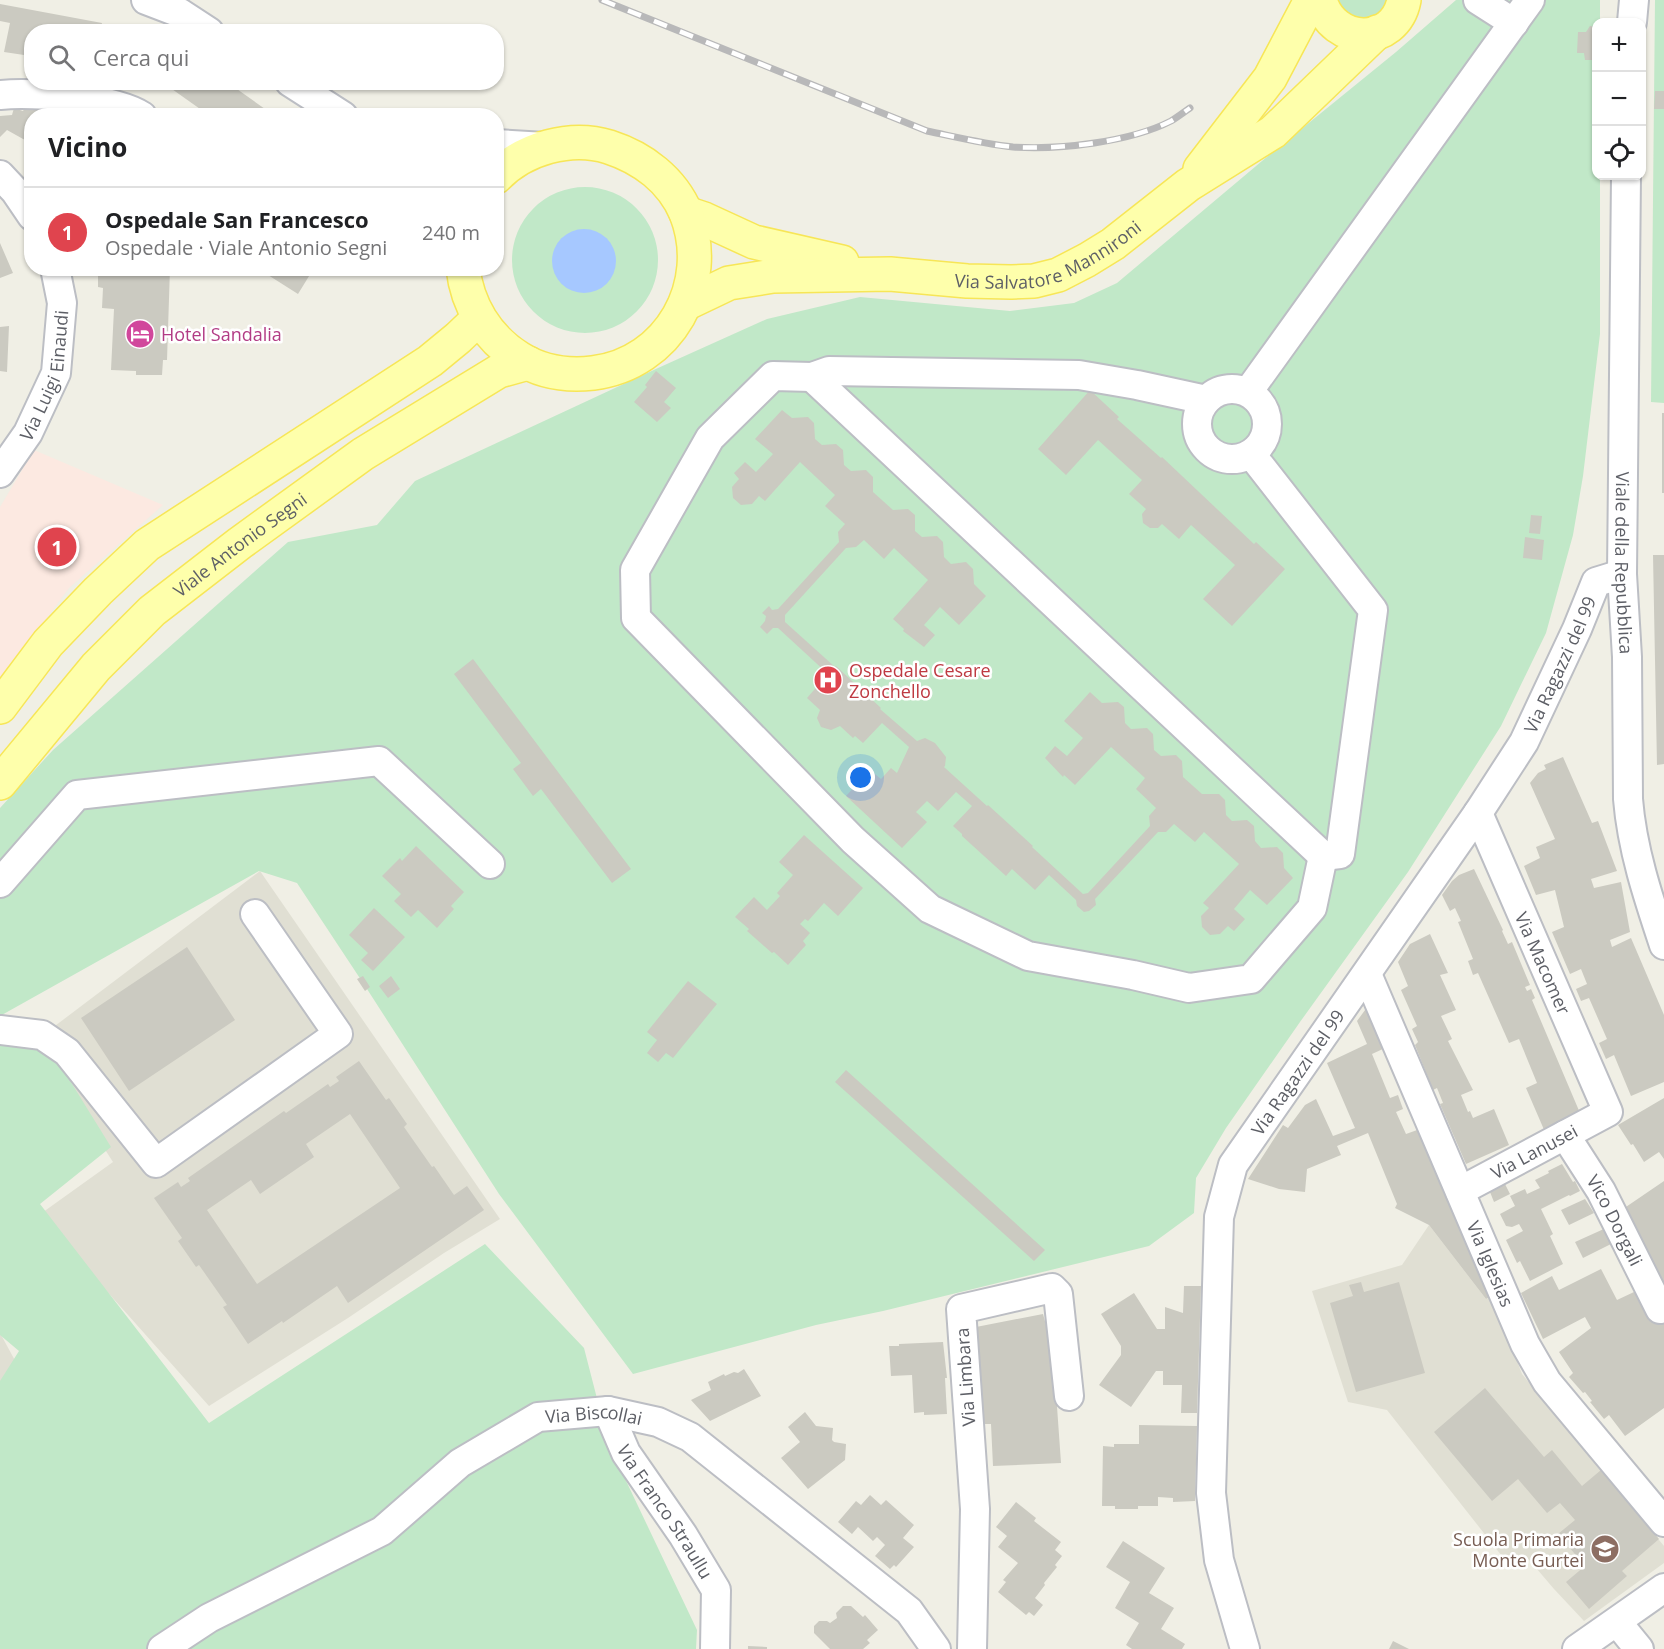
<!DOCTYPE html>
<html lang="it">
<head>
<meta charset="utf-8">
<style>
	body { margin:0; font-family:"Open Sans",sans-serif; background:#f6f6f6; color:#202124 }
	.controls { position:absolute; right:18px; top:18px; display:grid; overflow:hidden; border-radius:12px; box-shadow:0 2px 4px #0004 }
	.controls button { width:54px; height:54px; display:grid; place-items:center; padding:0; border:0; border-bottom:2px solid #e0e0e0; background:#fff; color:#202124; font:30px sans-serif }
	.you { position:absolute; left:861px; top:778px; width:21px; height:21px; margin:-15px; border:4px solid #fff; border-radius:50%; background:#1a73e8; box-shadow:0 0 0 9px #1a73e833 }
	.badge { display:grid; place-items:center; width:39px; height:39px; border-radius:50%; background:#111827; color:#fff; font-size:20px; font-weight:700 }
	.pin { position:absolute; translate:-50% -50%; border:3px solid #fff; box-shadow:0 2px 6px #0006 }
	.list { margin:0; padding:0; list-style:none }
	h2 { display:flex; justify-content:space-between; align-items:center; height:78px; margin:0; padding:0 24px; font-size:26px }
	h2 small { font-size:20px; font-weight:400; color:#757577 }
	.list li { display:grid; grid-template-columns:39px 1fr auto; gap:18px; align-items:center; box-sizing:border-box; height:90px; padding:0 24px; border-top:2px solid #e0e0e0 }
	.list b { display:block; font-size:22px; white-space:nowrap }
	.list p { margin:0; font-size:20px; white-space:nowrap; color:#757577 }
	.list em { font-size:20px; font-style:normal; color:#757577 }
	.icon { flex:none; width:33px; height:33px; fill:none; stroke:currentColor; stroke-width:2; stroke-linecap:round; stroke-linejoin:round }
	.map { position:relative; flex:none; width:1664px; height:1649px; overflow:hidden }
	.search { position:absolute; background:#fff; box-shadow:0 2px 4px #0004; left:24px; top:24px; width:480px; height:66px; display:flex; align-items:center; gap:15px; box-sizing:border-box; padding:0 21px; border-radius:24px; color:#757577; font-size:22px }
	.panel { position:absolute; background:#fff; box-shadow:0 2px 4px #0004; left:24px; top:108px; width:480px; height:168px; border-radius:24px }
	.map>svg:first-child { display:block }
</style>
</head>
<body>
<div class="map">
<svg width="1664" height="1649" viewBox="0 0 1664 1649">
	<rect width="100%" height="100%" fill="#f0efe5"/>
	<path fill="#e0dfd3" d="M260 871 500 1219 444 1253 348 1318 209 1406 39 1215 113 1162 35 1041Z
		M1429 1225 1486 1299 1492 1297 1522 1374 1664 1546V1563L1584 1621 1554 1589 1525 1555 1509 1565 1387 1410 1348 1402 1312 1291 1402 1265Z
		M0 1333 18 1366 0 1457Z"/>
	<path fill="#fce9e1" d="M34 450 163 505 69 588 0 681V507Z"/>
	<path fill="#c1e8c8" d="M1331 0H1390L1380 15 1352 22Z
		M1456 0H1600V22H1596V176H1600V334L1583 476 1573 535 1546 633 1501 726 1408 872 1300 1022 1226 1128 1196 1178 1194 1213 1149 1246 883 1311 816 1325 633 1374 499 1194 367 989 297 883 259 871 0 1016V808L53 750 288 542 377 525 415 481 658 368 767 319 860 297 1010 311 1074 303 1117 283 1262 161 1396 52Z
		M1655 0H1664V403L1651 402Z
		M512 260a73 73 0 1 1 146 0a73 73 0 1 1-146 0Z
		M0 1045 51 1050 111 1147 40 1204 209 1423 485 1244 584 1348 609 1445 697 1630 696 1649H0V1381L19 1351 0 1335Z"/>
	<path fill="#a6c8ff" d="M552 261a32 32 0 1 1 64 0a32 32 0 1 1-64 0Z"/>
	<path fill="#cbcac1" fill-rule="evenodd" d="M0 4 102 23 100 32H32V60L24 59V55L4 52 10 23 0 21Z
		M1590 26 1596 27V60H1585L1584 53H1577L1578 32H1586Z
		M162 82H227L275 116H210Z
		M1655 91H1664V109H1654Z
		M29 101 53 116H32V144L7 130 0 137V116L12 115 14 108 23 111Z
		M0 243 13 273 0 278Z
		M104 268H170L167 360H163L162 375H136V371L111 370 114 309 102 308 103 288 98 287V272H104Z
		M257 268H314L298 294Z
		M9 326 7 372 0 371V327Z
		M656 371 676 388 664 402 671 408 657 422 634 402 647 387 645 385Z
		M1090 390 1119 417 1117 419 1161 458 1162 457 1254 544 1256 542 1285 569 1232 626 1203 599 1235 565 1191 525 1179 539 1162 524 1158 528H1150L1143 523 1142 514 1146 509 1129 494 1142 480 1098 440 1066 475 1038 449Z
		M782 410 792 418 808 417 814 423 815 439 822 445 836 444 843 450 844 465 851 471 866 470 873 477V492L893 510 908 509 915 515V531L922 537 937 536 943 542 944 557 951 564 966 562 973 569 974 584 986 596 959 625 940 607 924 625 935 635 924 647 903 631 904 629 893 619 928 580 894 548 884 559 864 540 856 547 846 548 785 615V622L835 667 836 666 881 708 880 709 917 741 925 738 935 743 946 757 945 766 944 767 987 806 988 805 1033 846 1032 847 1083 894 1088 893 1150 826 1149 816 1156 808 1136 789 1145 778 1111 747 1075 785 1064 775 1063 777 1045 758 1055 746 1067 756 1083 738 1064 721 1090 692 1102 703 1118 702 1124 707 1125 723 1131 729 1147 728 1153 734 1154 750 1161 756 1176 755 1182 761 1183 777 1202 794H1219L1225 800 1226 815 1232 821 1247 820 1254 826 1255 841 1261 848 1277 847 1283 853 1284 868 1293 878 1267 905 1250 890 1234 909 1245 919 1234 931 1228 926 1220 934 1210 935 1202 927 1201 916 1209 908 1203 903 1239 864 1204 832 1195 842 1174 824 1166 832H1158L1095 899 1096 905 1089 911 1084 912 1077 906 1076 900 1049 875 1035 890 1012 869 1006 876 962 836V834L953 826 972 806 956 792 938 811 927 801 916 812 927 822 902 848 846 796 870 770 881 779 891 768 897 773 909 747 882 723 863 743 855 736 853 738 840 726 831 730 821 727 817 718 820 710 807 698 828 674 778 628H773L767 634 760 627 765 621 766 616 762 613 769 606 772 610 778 609 839 542 838 532 845 524 825 506 835 495 800 462 765 501 759 496 752 504 741 505 733 498 732 487 739 479 734 473 745 462 756 472 773 454 755 439Z
		M1662 413H1664V493H1662Z
		M1531 515 1542 516 1540 534 1529 533Z
		M1525 537 1544 540 1542 560 1523 558Z
		M1653 555H1664V764L1657 765Z
		M473 659 631 869 612 883 541 789 533 796 513 769 521 763 454 674Z
		M1563 757 1592 823 1598 821 1617 871 1591 879 1594 888 1621 882 1630 932 1610 940 1612 947 1631 938 1664 1015V1082L1631 1096 1614 1055 1606 1059 1599 1043 1607 1039 1589 998 1581 1001 1576 989 1587 984 1581 969 1570 974 1552 932 1564 927 1555 890 1536 895 1524 866 1540 858 1536 847 1555 839 1530 783 1538 773 1546 769 1544 765Z
		M804 835 863 888 838 916 824 903 808 921 805 919 800 924 810 933 803 941 806 945 788 965 774 952 772 953 747 931 749 929 735 917 754 897 767 910 780 896 777 893 793 875 779 862Z
		M416 846 464 892 451 906 454 909 437 928 418 910 411 917 394 901 401 894 382 876 400 858 402 861Z
		M1474 869 1503 930 1502 931 1508 944 1512 942 1530 985 1525 987 1527 991 1531 989 1535 998 1532 1000 1580 1113 1545 1132 1526 1088 1537 1083 1519 1039 1509 1043 1478 973 1473 975 1468 961 1473 959 1458 922 1461 921 1455 908 1450 911 1442 895 1452 881 1459 875Z
		M374 908 405 937 373 971 361 960 368 953 349 935Z
		M1430 934 1448 973 1440 975 1456 1010 1441 1016 1452 1039 1448 1041 1473 1090 1461 1095 1468 1112 1470 1111 1473 1118 1494 1109 1509 1145 1466 1164 1440 1104 1443 1103 1437 1088 1433 1090 1415 1045 1418 1042 1412 1029 1417 1026 1401 990 1408 986 1398 962 1410 944Z
		M187 947 235 1020 129 1091 81 1018Z
		M363 976 370 987 365 991 357 979Z
		M391 976 400 989 388 998 379 986Z
		M688 981 717 1004 673 1058 666 1053 658 1062 647 1053 657 1040 647 1032Z
		M1368 1006 1385 1048 1372 1054 1390 1098 1398 1095 1403 1109 1396 1112 1406 1134 1420 1129 1492 1296 1486 1299 1429 1225 1395 1208 1397 1204 1368 1133 1337 1146 1341 1155 1307 1169 1305 1192 1279 1189 1248 1179 1283 1125 1288 1128 1305 1105 1316 1099 1333 1136 1355 1128 1327 1063 1367 1044 1357 1021Z
		M359 1061 386 1100 389 1098 407 1124 404 1127 432 1167 434 1166 454 1195 467 1186 484 1210 348 1303 337 1286 283 1323 282 1321 248 1344 223 1307 227 1305 199 1265 196 1267 178 1241 182 1238 154 1198 178 1182 181 1187 190 1181 188 1178 284 1111 286 1113 328 1084 330 1087 339 1081 336 1077ZM350 1114 400 1188 257 1284 207 1210 251 1180 260 1194 314 1157 306 1144Z
		M846 1070 1045 1250 1034 1261 835 1082Z
		M1664 1098V1159L1659 1152 1644 1162 1633 1144 1631 1145 1618 1125Z
		M1562 1164 1573 1182 1575 1181 1580 1191 1570 1196 1569 1195 1541 1209 1553 1234 1550 1236 1563 1264 1530 1281 1520 1261 1517 1263 1506 1240 1523 1231 1519 1224 1512 1227 1506 1226 1500 1214 1515 1206 1510 1196 1525 1189 1527 1194 1540 1188 1535 1180 1549 1173 1548 1171Z
		M1664 1181V1298L1620 1211Z
		M1505 1184 1510 1194 1494 1202 1490 1192Z
		M1585 1199 1594 1213 1569 1225 1561 1210Z
		M1606 1228 1615 1242 1583 1258 1575 1242Z
		M1601 1269 1617 1300 1634 1292 1653 1317 1664 1315V1408L1625 1436 1609 1415 1604 1419 1590 1402 1592 1401 1585 1392 1583 1393 1569 1377 1573 1373 1559 1352 1591 1328 1585 1317 1543 1339 1521 1293 1552 1276 1559 1290Z
		M1361 1282 1364 1292 1399 1282 1425 1373 1356 1392 1330 1303 1353 1296 1349 1285Z
		M1184 1286H1201L1197 1413H1181L1182 1385H1163V1371H1156L1131 1407 1099 1385 1121 1355V1346L1101 1314 1134 1293 1157 1329H1165V1307L1183 1313Z
		M1043 1314 1053 1350 1061 1463 993 1466 991 1424H976L971 1328Z
		M943 1342 947 1378H945L947 1414 924 1415V1412L914 1413 912 1375 891 1376 889 1346H899V1344Z
		M744 1369 761 1396 710 1421 691 1400 711 1390 708 1382 724 1374 725 1376 734 1372 738 1373Z
		M1485 1388 1544 1457 1552 1450 1582 1486 1601 1470 1659 1539 1622 1571 1627 1576 1589 1609 1566 1582 1585 1566 1558 1534 1575 1520 1560 1503 1547 1513 1518 1479 1492 1501 1434 1432Z
		M805 1412 816 1426 833 1428 832 1440 834 1442 846 1444 845 1460 808 1489 781 1458 800 1442 788 1427Z
		M1139 1425 1197 1426 1195 1501 1173 1502V1498L1158 1497V1506H1138V1509H1115V1506H1102L1103 1446 1114 1447V1444H1139Z
		M870 1495 881 1505 886 1500 914 1525 903 1538 914 1547 896 1567 894 1565 890 1569 875 1556 885 1545 877 1537 873 1541 858 1527 852 1534 838 1522 856 1501 861 1505Z
		M1016 1502 1036 1518 1034 1521 1061 1542 1055 1550 1062 1556 1055 1565 1057 1567 1044 1583 1045 1585 1035 1598 1043 1605 1034 1616 1029 1612 1026 1615 998 1592 1006 1582 1003 1580 1018 1563 998 1547 1007 1536 996 1527Z
		M1123 1541 1165 1568 1149 1593 1174 1608 1161 1629 1185 1644 1182 1649H1132L1126 1645 1139 1623 1115 1608 1130 1582 1106 1567Z
		M843 1606H851L863 1617 865 1615 878 1630 867 1640 870 1643 863 1649H830L814 1633V1626L819 1621H827L830 1623 837 1618 836 1613Z
		M1393 1641 1409 1649H1389Z
		M748 1646 767 1647V1649H748Z"/>
	<g fill="none" stroke-linecap="round" stroke-linejoin="round">
		<g stroke="#bcbec4" stroke-width="32">
			<g id="minor">
				<path d="M146 0 180 13 209 32"/>
				<path d="M1478 0 1514 23"/>
				<path d="M1632 22 1634 0"/>
				<path d="M290 82 343 116"/>
				<path d="M0 95C33 92 115 98 142 116"/>
				<path d="M496 144 545 147"/>
				<path d="M0 175 15 191 32 216"/>
				<path id="s1" d="M1626 176 1622 574 1627 657 1628 799C1632 849 1648 897 1664 945"/>
				<path d="M812 377 1323 856"/>
				<circle cx="1232" cy="424" r="35"/>
				<path d="M1248 392 1530 0"/>
				<path d="M1206 400 1137 385 1079 375 829 371 812 377 773 376 710 438 635 570 636 618 853 840 930 909 1028 956 1133 975 1189 988 1251 979 1312 908 1323 856"/>
				<path d="M1251 454 1373 610 1340 854 1323 856"/>
				<path id="s2" d="M0 473 28 433 56 373 62 303 55 268"/>
				<path d="M0 883 77 795 379 761 490 864"/>
				<path id="s3" d="M1367 974 1525 1344 1547 1382 1664 1522"/>
				<path d="M0 1030 42 1035 67 1052 156 1163 338 1034 255 914"/>
				<path id="s4" d="M1565 1135 1601 1191 1660 1309"/>
				<path id="s5" d="M1460 1191 1608 1112 1478 813"/>
				<path id="s6" d="M608 1411 626 1453 683 1535 716 1590 715 1649"/>
				<path d="M1617 1622 1639 1649"/>
				<path id="s7" d="M162 1649 209 1618 382 1531 460 1463 538 1417 608 1411 658 1422 690 1437 909 1611 936 1649"/>
				<path d="M972 1649 975 1509 961 1309 1052 1288 1058 1294 1069 1396"/>
				<path id="s8" d="M1245 1649 1219 1560 1211 1493 1219 1217 1233 1165 1478 813 1524 742 1577 629 1596 582 1622 574"/>
				<path d="M1577 1649 1664 1588"/>
			</g>
		</g>
		<g stroke="#f7e657" stroke-width="36">
			<g id="major">
				<path d="M1320 0C1333 46 1395 47 1404 0"/>
				<path d="M1200 169 1270 78 1311 0"/>
				<path d="M686 213 704 219 754 242 842 262"/>
				<path d="M463 268C467 305 487 338 519 358 541 372 567 376 593 373 669 364 714 284 686 213 672 180 643 158 609 147 571 135 524 148 496 177"/>
				<path id="s9" d="M685 304 729 283 773 276 890 274 967 281 1011 282 1034 281 1058 275 1087 260 1113 244 1188 185 1273 132 1377 32"/>
				<path d="M0 707 48 643 98 591 147 545 430 361 458 338 479 318"/>
				<path id="s10" d="M0 783 96 667 152 611 240 543 363 454 499 371 528 363"/>
			</g>
		</g>
		<use href="#minor" stroke="#fff" stroke-width="28"/>
		<use href="#major" stroke="#feffab" stroke-width="33"/>
		<g stroke="#b8b8b9" stroke-width="7">
			<path id="rail" d="M602 0 927 131C956 137 984 144 1013 147 1060 150 1130 142 1171 121 1178 117 1184 112 1190 108"/>
		</g>
		<use href="#rail" stroke="#fff" stroke-width="4.5" stroke-dasharray="14" stroke-linecap="butt"/>
	</g>
	<defs>
		<g id="hotel-disc" transform="scale(1.5)"><circle r="9.5" fill="#d1479c" stroke="#fff"/><path d="M-6-4.5h1.5V1H6V5H4.5V3h-9V5H-6ZM-4 0a1.8 1.8 0 1 1 3.6 0ZM.5 0V-2.5h3Q6-2.5 6 0Z" fill="#fff"/></g>
		<g id="hospital-disc" transform="scale(1.5)"><circle r="9.5" fill="#e0444e" stroke="#fff"/><path d="M-5-5h3v3.5h4V-5h3V5h-3V1.5h-4V5h-3Z" fill="#fff"/></g>
		<g id="school-disc" transform="scale(1.5)"><circle r="9.5" fill="#8d6e63" stroke="#fff"/><path d="M0-5L7-2L0 1L-7-2ZM-4 1L0 2.5L4 1V4Q0 6-4 4Z" fill="#fff"/></g>
	</defs>
	<g fill-rule="evenodd">
		<use href="#hotel-disc" x="140" y="334"/>
		<use href="#hospital-disc" x="828" y="680"/>
		<use href="#school-disc" x="1605" y="1549"/>
	</g>
	<g text-anchor="middle" dominant-baseline="central" stroke-width="5" stroke-linejoin="round" paint-order="stroke">
		<g font-size="18" fill="#5d5f66" stroke="#fff">
			<text stroke="none"><textPath href="#s9" startOffset="375">Via Salvatore Mannironi</textPath></text>
			<text stroke="none"><textPath href="#s2" startOffset="110">Via Luigi Einaudi</textPath></text>
			<text stroke="none"><textPath href="#s10" startOffset="340">Viale Antonio Segni</textPath></text>
			<text stroke="none"><textPath href="#s1" startOffset="387">Viale della Repubblica</textPath></text>
			<text stroke="none"><textPath href="#s8" startOffset="1089">Via Ragazzi del 99</textPath></text>
			<text transform="translate(1543 963) rotate(66)">Via Macomer</text>
			<text stroke="none"><textPath href="#s8" startOffset="603">Via Ragazzi del 99</textPath></text>
			<text stroke="none"><textPath href="#s5" startOffset="84">Via Lanusei</textPath></text>
			<text stroke="none"><textPath href="#s4" startOffset="99">Vico Dorgali</textPath></text>
			<text stroke="none"><textPath href="#s3" startOffset="315">Via Iglesias</textPath></text>
			<text transform="translate(965 1377) rotate(-94)">Via Limbara</text>
			<text stroke="none"><textPath href="#s7" startOffset="500">Via Biscollai</textPath></text>
			<text stroke="none"><textPath href="#s6" startOffset="116">Via Franco Straullu</textPath></text>
		</g>
		<g font-size="18" fill="#b23c85" stroke="#fff" text-anchor="start">
			<text x="161" y="334">Hotel Sandalia</text>
		</g>
		<g font-size="18" fill="#be3a42" stroke="#fff" text-anchor="start">
			<text x="849" y="670">Ospedale Cesare<tspan x="849" dy="21">Zonchello</tspan></text>
		</g>
		<g font-size="18" fill="#785e54" stroke="#fff" text-anchor="end">
			<text x="1584" y="1539">Scuola Primaria<tspan x="1584" dy="21">Monte Gurtei</tspan></text>
		</g>
	</g>
</svg>
<div class="controls">
<button>+</button>
<button>−</button>
<button><svg class="icon" aria-label="locate" viewBox="0 0 24 24"><circle cx="12" cy="12" r="6"/><path d="M12 2v4M12 18v4M2 12h4M18 12h4"/></svg></button>
</div>
<div class="you"></div>
<div class="pin badge" style="left:57px;top:547px;background:#e0444e">1</div>
<div class="search"><svg class="icon" aria-label="search" viewBox="0 0 24 24"><circle cx="10" cy="10" r="6"/><path d="M15 15l6 6"/></svg>Cerca qui</div>
<section class="panel">
<h2>Vicino<small></small></h2>
<ul class="list">
<li><span class="badge" style="background:#e0444e">1</span><div><b>Ospedale San Francesco</b><p>Ospedale · Viale Antonio Segni</p></div><em>240 m</em></li>
</ul>
</section>
</div>
</body>
</html>
